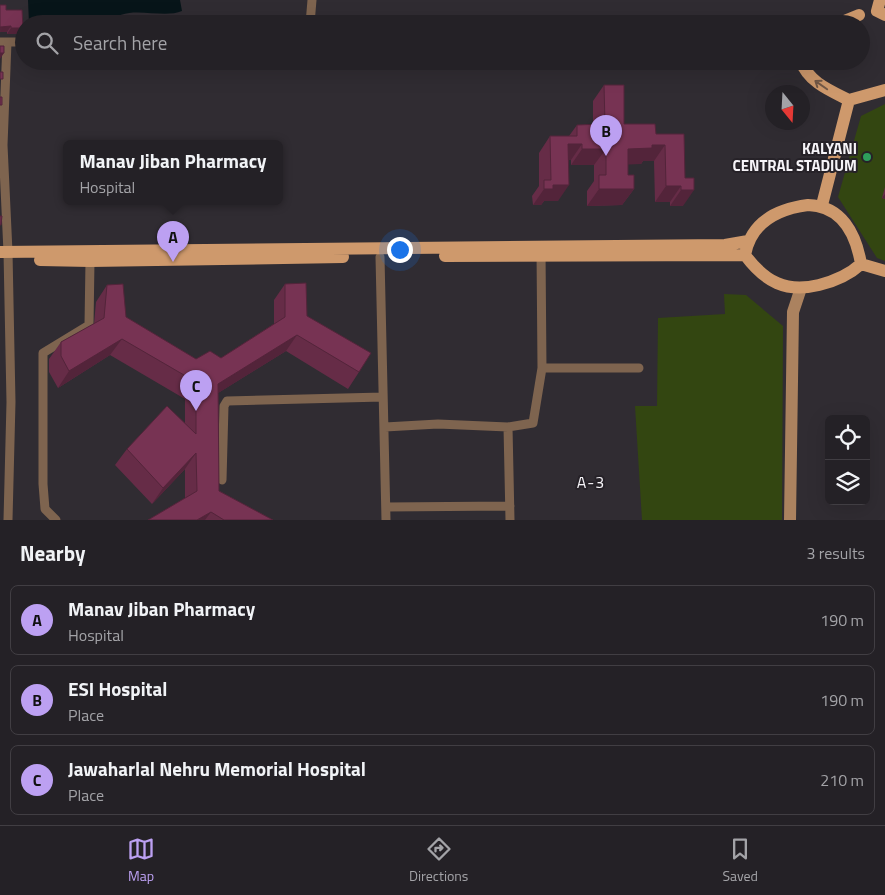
<!DOCTYPE html>
<html lang="en">
<head>
<meta charset="utf-8">
<style>
	body { margin:0; font-family:"Titillium Web",sans-serif; background:#2c292e; color:#f1f3f6 }
	.controls { position:absolute; right:15px; bottom:15px; display:grid; overflow:hidden; border-radius:8px; box-shadow:0 5px 20px #0002 }
	.controls button { width:45px; height:45px; display:grid; place-items:center; padding:0; border:0; border-bottom:1px solid #413e43; background:#242126; color:#f1f3f6; font:25px sans-serif }
	.compass { position:absolute; left:765px; top:85px; width:45px; height:45px; border-radius:50%; background:#242126; box-shadow:0 5px 20px #0002; rotate:162deg }
	.you { position:absolute; left:399px; top:249px; width:18px; height:18px; margin:-12px; border:4px solid #fff; border-radius:50%; background:#1a73e8; box-shadow:0 0 0 8px #1a73e833 }
	.badge { display:grid; place-items:center; width:32px; height:32px; border-radius:50%; background:#bca0f2; color:#111; font-size:16px; font-weight:700 }
	.pin { position:absolute; translate:-50% -41px; filter:drop-shadow(0 1px 2px #0008) }
	.pin::after { content:''; position:absolute; top:26px; width:18px; height:15px; background:inherit; clip-path:polygon(0 0,100% 0,50% 100%) }
	.popup { position:absolute; left:63px; top:140px; width:220px; height:65px; box-sizing:border-box; display:grid; place-content:center; border-radius:8px; background:#242126; filter:drop-shadow(0 1px 4px #0005); font-size:16px; white-space:nowrap; color:#a3a3a7 }
	.popup b { font-size:19px; color:#f1f3f6 }
	.popup::after { content:''; position:absolute; left:50%; top:100%; margin-left:-10px; border:10px solid transparent; border-top-color:#242126 }
	.list { margin:0; padding:0; list-style:none }
	h2 { display:flex; justify-content:space-between; align-items:center; height:65px; margin:0; padding:0 20px; font-size:21px }
	h2 small { font-size:16px; font-weight:400; color:#a3a3a7 }
	.list li { display:grid; grid-template-columns:32px 1fr auto; gap:15px; align-items:center; box-sizing:border-box; height:70px; margin:0 10px 10px; padding:0 10px; border:1px solid #413e43; border-radius:8px }
	.list b { display:block; font-size:19px; white-space:nowrap }
	.list p { margin:0; font-size:16px; white-space:nowrap; color:#a3a3a7 }
	.list em { font-size:16px; font-style:normal; color:#a3a3a7 }
	.icon { flex:none; width:28px; height:28px; fill:none; stroke:currentColor; stroke-width:2; stroke-linecap:round; stroke-linejoin:round }
	.map { position:relative; flex:none; width:885px; height:520px; overflow:hidden }
	.search { position:absolute; background:#242126; box-shadow:0 5px 20px #0002; left:15px; right:15px; top:15px; height:55px; display:flex; align-items:center; gap:12px; box-sizing:border-box; padding:0 18px; border-radius:28px; color:#a3a3a7; font-size:19px }
	.sheet { height:305px; background:#242126 }
	nav { display:flex; justify-content:space-around; align-items:center; box-sizing:border-box; height:70px; border-top:1px solid #413e43; background:#242126; font-size:14px; color:#a3a3a7 }
	nav a { display:grid; justify-items:center; gap:2px }
	nav .on { color:#bca0f2 }
	.map>svg:first-child { display:block }
</style>
</head>
<body>
<div class="map">
<svg width="885" height="520" viewBox="0 0 885 520">
	<rect width="100%" height="100%" fill="#302c32"/>
	<path fill="#334611" d="M885 104V261L877 258 838 197 861 116Z
		M724 294 746 295 783 326 782 520H642L635 406H657L658 318 725 314Z"/>
	<path fill="#071519" d="M28 0H180L182 11C161 20 124 2 109 24H29Z"/>
	<g fill="none" stroke-linecap="round" stroke-linejoin="round">
		<path stroke="#7e644f" stroke-width="9" d="M310 24 312 0
			M0 42H24
			M0 145H3L7 42
			M3 145 8 252 11 402 8 520
			M380 257 386 520
			M542 368H639
			M385 427 438 424 508 427 533 423 542 368 541 250
			M508 427 510 520
			M222 480 224 406 227 401 383 397
			M386 507 510 506
			M56 520 45 509 43 484V353L89 325 90 261"/>
		<path stroke="#ab825f" stroke-width="12" d="M790 520 793 312 801 288"/>
		<path stroke="#ce996c" stroke-width="12" d="M880 0 877 11 885 15
			M837 24 859 15
			M801 61C808 82 831 91 849 100L885 90
			M808 205C842 206 856 234 861 264 849 275 835 281 819 285 786 293 765 282 745 255 751 222 777 209 808 205Z
			M822 205 849 100
			M0 252 725 245 748 241
			M445 256 745 255
			M40 260 90 261 343 257
			M861 264 885 271"/>
	</g>
	<path fill="#662c47" d="M0 5 23 28 19 34H7V32H0Z
		M604 85 624 124 656 134H684L683 206H670V202H655L654 161H643L641 164H628V175L634 189 622 205 587 206V191L594 181V165H571V160H569L558 201H544L541 205H533L532 196 539 186V153L550 136H569L577 125H593V101Z
		M885 187V199L882 198Z
		M285 284 307 316 359 372 348 389 286 351 218 393 219 491 273 520H148L185 498V469L152 504 115 465 127 449 185 423V399L110 355 58 388 49 372V359L61 342 94 324 96 302 107 285 126 317 196 359 221 358 274 324V300Z"/>
	<path fill="#53243a" d="M11 26 7 32H0V27Z
		M11 28H23L19 34H7Z
		M0 53H4L0 59Z
		M568 144H582L571 160H557Z
		M652 145H665L654 161H643L641 164 617 165 628 149Z
		M582 149H606L594 165H571Z
		M553 185H569L558 201H544L541 205H533L544 189Z
		M666 186H681L670 202H655Z
		M599 189H634L622 205 587 206Z
		M681 190H694L683 206H670Z
		M885 194V199L882 198Z
		M297 335 286 351 207 400 218 384Z
		M122 339 110 355 58 388 69 371Z
		M196 453 185 469 152 504 163 488Z
		M211 512 205 520H197Z"/>
	<path fill="#773353" stroke="#53243a" d="M0 5H6V10H22L23 28H11V26L0 27Z
		M0 46H4V53H0Z
		M0 72H3V79H0Z
		M604 85H624V124H655L656 134H684L685 178H694V190H681V186H666L665 145H652V148L628 149V175H634V189H599V175H606V149H582V144H568L569 185H553V189H544V180H551L550 136H577V125L605 124Z
		M0 97H2V105H0Z
		M0 216H2L1 225H0Z
		M306 283 307 316 371 353 359 372 297 335 218 384 219 491 273 520H224L211 512 197 520H148L197 491 196 453 163 488 127 449 167 406 196 434V382L122 339 69 371 61 356V342L104 318 107 285 123 284 126 317 196 359 210 351 221 358 285 317V284Z"/>
	<defs><path id="oneway-shaft" d="M-6 0H5M1.5-3L5.5 0L1.5 3" fill="none" stroke-width="1.6" stroke-linecap="round" stroke-linejoin="round" transform="scale(1.25)"/></defs>
	<use stroke="#725847" href="#oneway-shaft" transform="translate(821 85) rotate(-145)"/>
	<circle fill="#2e9e5b" stroke="#262228" stroke-width="2" cx="867" cy="157" r="5"/>
	<g text-anchor="middle" dominant-baseline="central" stroke-width="4" stroke-linejoin="round" paint-order="stroke">
		<g font-size="15" font-weight="bold" fill="#f6f4f8" stroke="#262228" text-anchor="end">
			<text x="857" y="148">KALYANI<tspan x="857" dy="17">CENTRAL STADIUM</tspan></text>
		</g>
		<g font-size="16" letter-spacing="1" fill="#f6f4f8" stroke="#262228">
			<text x="591" y="482">A-3</text>
		</g>
	</g>
</svg>
<div class="controls">
<button><svg class="icon" aria-label="locate" viewBox="0 0 24 24"><circle cx="12" cy="12" r="6"/><path d="M12 2v4M12 18v4M2 12h4M18 12h4"/></svg></button>
<button><svg class="icon" aria-label="layers" viewBox="0 0 24 24"><path d="M12 4l9 5-9 5-9-5zM3 14l9 5 9-5"/></svg></button>
</div>
<svg class="compass" viewBox="-18 -18 36 36"><path d="M0-13l5 13h-10z" fill="#e53935"/><path d="M0 13l5-13h-10z" fill="#a3a3a7"/></svg>
<div class="you"></div>
<div class="pin badge" style="left:173px;top:262px">A</div>
<div class="popup"><b>Manav Jiban Pharmacy</b>Hospital</div>
<div class="pin badge" style="left:606px;top:156px">B</div>
<div class="pin badge" style="left:196px;top:411px">C</div>
<div class="search"><svg class="icon" aria-label="search" viewBox="0 0 24 24"><circle cx="10" cy="10" r="6"/><path d="M15 15l6 6"/></svg>Search here</div>
</div>
<section class="sheet">
<h2>Nearby<small>3 results</small></h2>
<ul class="list">
<li><span class="badge">A</span><div><b>Manav Jiban Pharmacy</b><p>Hospital</p></div><em>190 m</em></li>
<li><span class="badge">B</span><div><b>ESI Hospital</b><p>Place</p></div><em>190 m</em></li>
<li><span class="badge">C</span><div><b>Jawaharlal Nehru Memorial Hospital</b><p>Place</p></div><em>210 m</em></li>
</ul>
</section>
<nav>
<a class="on"><svg class="icon" aria-label="map" viewBox="0 0 24 24"><path d="M3 6l6-2 6 2 6-2v14l-6 2-6-2-6 2zM9 4v14M15 6v14"/></svg>Map</a>
<a><svg class="icon" aria-label="directions" viewBox="0 0 24 24"><path d="M12 3l9 9-9 9-9-9zM9 14v-3h6M13 9l2 2-2 2"/></svg>Directions</a>
<a><svg class="icon" aria-label="saved" viewBox="0 0 24 24"><path d="M7 4h10v16l-5-4-5 4z"/></svg>Saved</a>
</nav>
</body>
</html>
